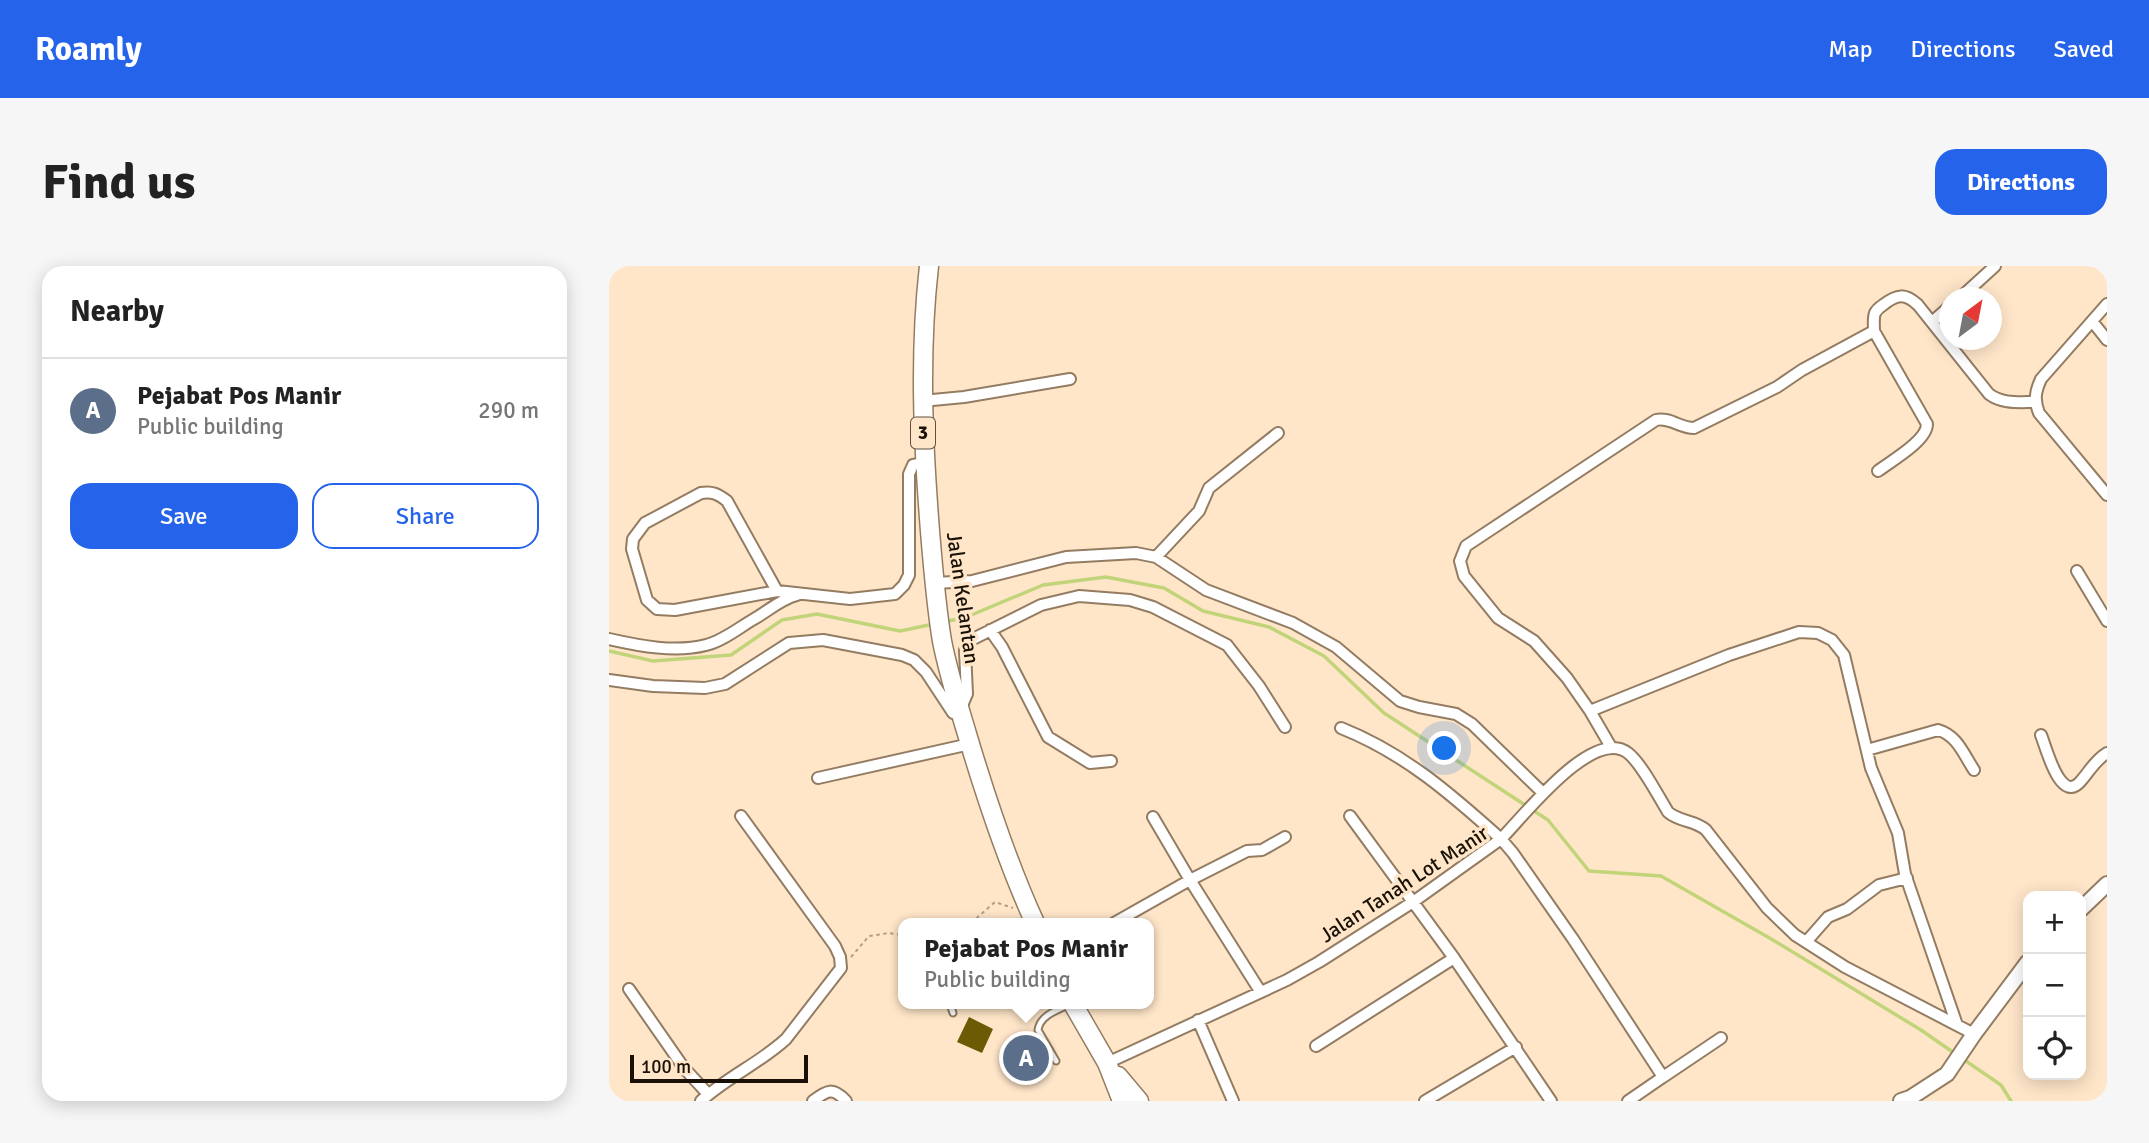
<!DOCTYPE html>
<html lang="en">
<head>
<meta charset="utf-8">
<style>
	body { margin:0; font-family:Signika,sans-serif; background:#f6f6f6; color:#222 }
	.controls { position:absolute; right:21px; bottom:21px; display:grid; overflow:hidden; border-radius:14px; box-shadow:0 4px 18px #0003 }
	.controls button { width:63px; height:63px; display:grid; place-items:center; padding:0; border:0; border-bottom:2px solid #e0e0e0; background:#fff; color:#222; font:35px sans-serif }
	.compass { position:absolute; left:1330px; top:21px; width:63px; height:63px; border-radius:50%; background:#fff; box-shadow:0 4px 18px #0003; rotate:32deg }
	.scale { position:absolute; left:21px; bottom:18px; width:178px; box-sizing:border-box; padding-left:7px; border:4px solid #191107; border-top:0; font-size:19px; line-height:24px; white-space:nowrap; color:#191107; -webkit-text-stroke:5px #ffe6c9; paint-order:stroke }
	.you { position:absolute; left:836px; top:483px; width:24px; height:24px; margin:-18px; border:5px solid #fff; border-radius:50%; background:#1a73e8; box-shadow:0 0 0 10px #1a73e833 }
	.badge { display:grid; place-items:center; width:46px; height:46px; border-radius:50%; background:#2563eb; color:#fff; font-size:23px; font-weight:700 }
	.pin { position:absolute; translate:-50% -50%; border:4px solid #fff; box-shadow:0 2px 7px #0006 }
	.popup { position:absolute; left:289px; top:652px; width:256px; height:91px; box-sizing:border-box; display:grid; place-content:center; border-radius:14px; background:#fff; filter:drop-shadow(0 2px 5px #0005); font-size:23px; white-space:nowrap; color:#767676 }
	.popup b { font-size:26px; color:#222 }
	.popup::after { content:''; position:absolute; left:50%; top:100%; margin-left:-14px; border:14px solid transparent; border-top-color:#fff }
	.list { margin:0; padding:0; list-style:none }
	h2 { display:flex; justify-content:space-between; align-items:center; height:91px; margin:0; padding:0 28px; font-size:30px }
	h2 small { font-size:23px; font-weight:400; color:#767676 }
	.list li { display:grid; grid-template-columns:46px 1fr auto; gap:21px; align-items:center; box-sizing:border-box; height:105px; padding:0 28px; border-top:2px solid #e0e0e0 }
	.list b { display:block; font-size:26px; white-space:nowrap }
	.list p { margin:0; font-size:23px; white-space:nowrap; color:#767676 }
	.list em { font-size:23px; font-style:normal; color:#767676 }
	.actions { display:flex; gap:14px; padding:21px 28px }
	.actions a { flex:1; padding:16px 0; border:2px solid #2563eb; border-radius:21px; text-align:center; font-size:24px; color:#2563eb }
	.actions .main { background:#2563eb; color:#fff }
	.icon { flex:none; width:38px; height:38px; fill:none; stroke:currentColor; stroke-width:2; stroke-linecap:round; stroke-linejoin:round }
	.map { position:relative; flex:none; width:1498px; height:835px; overflow:hidden; border-radius:21px }
	header { display:flex; align-items:center; gap:42px; box-sizing:border-box; height:98px; padding:0 35px; background:#2563eb; color:#fff }
	header strong { font-size:33px }
	nav { display:flex; gap:38px; margin-inline-start:auto; font-size:24px }
	.intro { display:flex; align-items:center; justify-content:space-between; box-sizing:border-box; height:168px; padding:0 42px }
	h1 { margin:0; font-size:49px }
	.button { padding:18px 32px; border-radius:21px; background:#2563eb; color:#fff; font-size:24px; font-weight:700 }
	main { display:flex; gap:42px; padding:0 42px }
	aside { flex:1; background:#fff; border-radius:21px; box-shadow:0 4px 18px #0003 }
	.map>svg:first-child { display:block }
</style>
</head>
<body>
<header>
<strong>Roamly</strong>
<nav><a>Map</a><a>Directions</a><a>Saved</a></nav>
</header>
<div class="intro"><h1>Find us</h1><a class="button">Directions</a></div>
<main>
<aside>
<h2>Nearby<small></small></h2>
<ul class="list">
<li><span class="badge" style="background:#5c6f8a">A</span><div><b>Pejabat Pos Manir</b><p>Public building</p></div><em>290 m</em></li>
</ul>
<div class="actions"><a class="main">Save</a><a>Share</a></div>
</aside>
<div class="map">
<svg width="1498" height="835" viewBox="0 0 1498 835">
	<rect width="100%" height="100%" fill="#ffe6c9"/>
	<g fill="none" stroke-linecap="round" stroke-linejoin="round">
		<path stroke="#c2d479" stroke-width="3.5" d="M336 356 360 350 434 319 497 311 555 322 594 345 660 361 715 390 775 447 939 554 980 605 1052 610 1164 674 1312 764 1348 789
			M0 385 44 395 122 389 173 354 208 348 291 365 325 358
			M1354 793 1392 819 1402 835"/>
	</g>
	<path fill="#6c5a05" d="M360 751 384 763 373 787 348 776Z
		M416 772 433 802 417 811 400 781Z"/>
	<g fill="none" stroke-linecap="round" stroke-linejoin="round">
		<g stroke="#937c62" stroke-width="9">
			<path id="service" d="M341 738 344 747
				M447 795 429 764C431 749 449 744 461 738"/>
		</g>
		<g stroke="#937c62" stroke-width="14">
			<path id="minor" d="M1351 32 1386 0
				M1498 38 1432 113C1426 126 1425 134 1430 147L1498 229
				M1483 55 1498 74
				M1323 56 1340 41
				M1265 65C1265 59 1264 52 1266 47 1268 43 1271 41 1274 39 1288 28 1296 27 1309 39L1380 128C1393 138 1409 136 1426 136
				M313 135 355 131 461 113
				M547 291 590 245 600 222 669 167
				M1468 305 1498 355
				M326 317 363 315 457 291 527 287 547 291 597 324 684 357 727 381 791 435 810 441 847 448 863 458 934 527
				M168 325 118 235C109 228 103 225 92 227L36 257 24 273 23 283 38 334 48 343 66 344 168 325 241 333 286 328 295 319 300 309V208L304 199 315 197
				M381 364 393 381 439 471 481 497 502 495
				M0 373C31 380 66 387 97 379 114 375 131 361 145 353 159 345 172 333 188 329
				M0 414 44 420 96 422 116 418 180 377 214 374 293 389 305 394 317 406 344 447 352 448
				M351 444 358 428 356 384 360 375 432 339 470 330 521 334 544 341 618 379 650 420 676 461
				M981 445 1120 389 1190 366 1209 367 1223 374 1235 389 1262 502 1289 567 1296 608 1348 759
				M732 462C795 487 842 528 892 573 914 551 984 460 1019 487 1033 498 1049 530 1059 546 1070 556 1086 554 1097 564L1158 642 1186 669 1236 701 1365 768
				M1432 469C1437 481 1451 538 1471 516 1481 505 1485 495 1498 487
				M1002 481 981 445 958 412 925 375 889 352 855 310 851 295 857 280 1047 154C1061 151 1071 162 1085 162L1168 121 1193 104 1265 65 1318 158C1318 175 1282 195 1269 205
				M1258 484 1329 464C1348 469 1355 489 1365 504
				M209 512 361 478
				M741 550 845 692 942 835
				M544 551 581 614 651 725
				M505 657 581 614 638 585 653 584 676 571
				M1197 676 1219 651 1238 643 1270 619 1298 612
				M20 723 75 802 99 828
				M589 754 624 835
				M707 780 845 692
				M498 797 678 714 710 696 804 636 892 573 904 587 964 673 1054 811 1019 835
				M1054 811 1112 772
				M92 835C118 811 151 797 177 773L232 702 231 691 226 680 132 550
				M204 835C218 824 224 821 237 835
				M816 835 907 781"/>
		</g>
		<g stroke="#937c62" stroke-width="18">
			<path id="tertiary" d="M1472 643 1498 618
				M1292 835 1301 832 1338 808 1365 768 1419 696"/>
		</g>
		<g stroke="#937c62" stroke-width="21">
			<path id="trunk" d="M320 0C310 88 314 176 321 265 324 302 327 339 333 375 339 406 349 438 358 468 377 532 398 596 426 657
				M464 738 498 797 513 835
				M509 810 530 835"/>
		</g>
		<path stroke="#b19e87" stroke-width="2" stroke-dasharray="3.5 3.5" stroke-linecap="butt" d="M362 657 386 636 404 642
			M242 691 260 670 280 667 294 669"/>
		<use href="#service" stroke="#fff" stroke-width="5"/>
		<use href="#minor" stroke="#fff" stroke-width="10"/>
		<use href="#tertiary" stroke="#fff" stroke-width="14"/>
		<use href="#trunk" stroke="#fff" stroke-width="18"/>
	</g>
	<g text-anchor="middle" dominant-baseline="central" stroke-width="7" stroke-linejoin="round" paint-order="stroke">
		<rect fill="#ffe6c9" stroke="#5e5141" stroke-width="2" x="302" y="151.5" width="24" height="31" rx="5"/>
		<g font-size="19" font-weight="bold" fill="#191107">
			<text x="314" y="167">3</text>
		</g>
		<g font-size="21" fill="#191107" stroke="#ffe6c9">
			<text transform="translate(354 332) rotate(82)">Jalan Kelantan</text>
			<text transform="translate(795 618) rotate(-33)">Jalan Tanah Lot Manir</text>
		</g>
	</g>
</svg>
<div class="controls">
<button>+</button>
<button>−</button>
<button><svg class="icon" aria-label="locate" viewBox="0 0 24 24"><circle cx="12" cy="12" r="6"/><path d="M12 2v4M12 18v4M2 12h4M18 12h4"/></svg></button>
</div>
<svg class="compass" viewBox="-18 -18 36 36"><path d="M0-13l5 13h-10z" fill="#e53935"/><path d="M0 13l5-13h-10z" fill="#767676"/></svg>
<div class="scale">100 m</div>
<div class="you"></div>
<div class="pin badge" style="left:417px;top:792px;background:#5c6f8a">A</div>
<div class="popup"><b>Pejabat Pos Manir</b>Public building</div>
</div>
</main>
</body>
</html>
